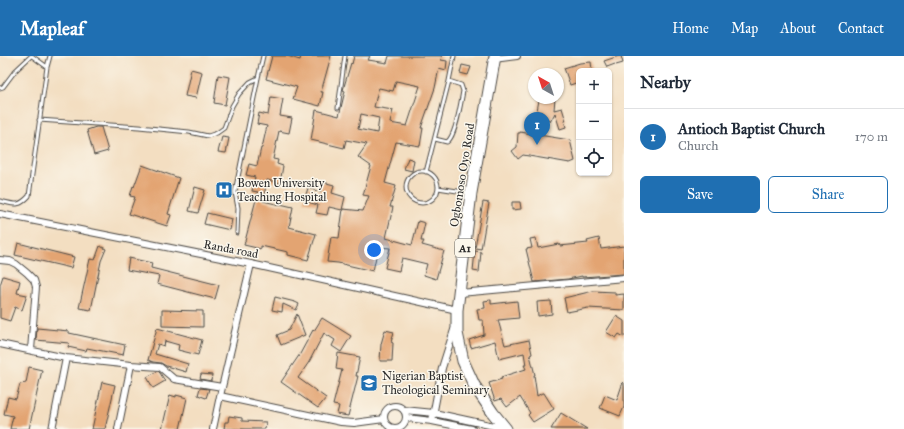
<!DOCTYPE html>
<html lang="en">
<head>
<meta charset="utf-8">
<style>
	body { margin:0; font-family:"IM FELL Great Primer",serif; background:#f6f6f7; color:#1f2937 }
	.controls { position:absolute; right:12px; top:12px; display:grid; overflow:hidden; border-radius:6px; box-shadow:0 1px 3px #0004 }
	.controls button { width:36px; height:36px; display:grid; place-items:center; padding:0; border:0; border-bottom:1px solid #e0e1e3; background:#fff; color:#1f2937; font:20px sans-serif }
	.compass { position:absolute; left:528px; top:12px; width:36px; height:36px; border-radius:50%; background:#fff; box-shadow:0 1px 3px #0004; rotate:321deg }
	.you { position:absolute; left:374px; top:194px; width:14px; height:14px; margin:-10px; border:3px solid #fff; border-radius:50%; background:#1a73e8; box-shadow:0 0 0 6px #1a73e833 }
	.badge { display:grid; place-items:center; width:26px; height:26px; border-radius:50%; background:#1f6fb2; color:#fff; font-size:13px; font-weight:700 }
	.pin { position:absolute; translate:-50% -33px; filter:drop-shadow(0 1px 2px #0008) }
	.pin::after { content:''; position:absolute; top:21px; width:14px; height:12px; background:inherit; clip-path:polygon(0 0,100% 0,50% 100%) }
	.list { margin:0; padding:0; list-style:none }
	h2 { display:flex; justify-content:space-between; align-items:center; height:52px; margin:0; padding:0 16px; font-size:17px }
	h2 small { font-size:13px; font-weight:400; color:#747a83 }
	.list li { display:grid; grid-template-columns:26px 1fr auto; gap:12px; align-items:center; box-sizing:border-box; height:56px; padding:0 16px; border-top:1px solid #e0e1e3 }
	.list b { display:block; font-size:15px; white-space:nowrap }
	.list p { margin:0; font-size:13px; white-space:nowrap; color:#747a83 }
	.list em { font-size:13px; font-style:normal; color:#747a83 }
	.actions { display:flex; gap:8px; padding:12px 16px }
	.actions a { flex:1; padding:9px 0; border:1px solid #1f6fb2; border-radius:6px; text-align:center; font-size:14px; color:#1f6fb2 }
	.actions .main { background:#1f6fb2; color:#fff }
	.icon { flex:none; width:22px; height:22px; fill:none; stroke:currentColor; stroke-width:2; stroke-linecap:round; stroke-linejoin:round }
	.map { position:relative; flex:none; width:624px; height:373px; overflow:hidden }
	header { display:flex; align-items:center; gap:24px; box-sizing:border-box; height:56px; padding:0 20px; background:#1f6fb2; color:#fff }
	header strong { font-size:19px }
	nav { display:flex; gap:22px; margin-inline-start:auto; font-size:14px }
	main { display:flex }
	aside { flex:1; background:#fff }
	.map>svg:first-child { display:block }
</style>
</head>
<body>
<header>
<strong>Mapleaf</strong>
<nav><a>Home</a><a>Map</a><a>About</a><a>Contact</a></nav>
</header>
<main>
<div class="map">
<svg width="624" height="373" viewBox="0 0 624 373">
	<rect width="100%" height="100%" fill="#fbf7ec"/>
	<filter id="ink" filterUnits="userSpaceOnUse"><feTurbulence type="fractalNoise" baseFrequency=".025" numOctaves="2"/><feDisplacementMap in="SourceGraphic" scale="8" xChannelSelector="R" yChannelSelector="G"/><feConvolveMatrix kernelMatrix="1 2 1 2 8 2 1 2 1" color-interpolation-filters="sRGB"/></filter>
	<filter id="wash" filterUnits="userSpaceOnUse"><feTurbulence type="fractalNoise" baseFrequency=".012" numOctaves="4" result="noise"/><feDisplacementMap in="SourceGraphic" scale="16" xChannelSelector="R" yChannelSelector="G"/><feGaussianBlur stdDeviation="0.9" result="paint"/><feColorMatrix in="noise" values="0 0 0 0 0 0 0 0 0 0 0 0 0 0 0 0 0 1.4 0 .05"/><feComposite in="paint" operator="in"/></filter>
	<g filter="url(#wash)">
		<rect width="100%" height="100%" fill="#f3dec1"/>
		<g id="blocks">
			<path fill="#e3a472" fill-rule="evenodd" d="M272 0H287L300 4 301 0H331L321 36H323L320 50 293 43 297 31 266 23Z
				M354 0H370L368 4 387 7 389 0H442L441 4 447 5 446 14 439 12 435 32 421 72H423L420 90 396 86 385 127 396 130 390 151H393L386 182 412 189 418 165 425 167 421 185H424L422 189 444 195 436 223 424 219 427 208 402 202 399 215 385 212 390 192 378 191 373 215 338 207 327 206 331 181 339 182 343 153 363 155 369 140 363 139 371 110 358 101 367 88 346 84 344 92 311 84 316 54 339 60 345 35 343 34 351 7 352 8ZM396 25 420 30 407 70 390 67 393 54 374 51 378 34 379 32 393 35ZM361 58 379 62 377 77 358 73Z
				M619 0H621L623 7 616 9 615 8 607 11 604 5Z
				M591 6 592 14 579 15V26L570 29 564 12 580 7Z
				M462 9 471 11 468 19 460 17Z
				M191 13 202 16 196 42 185 40Z
				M218 19 230 21 225 49 214 47Z
				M271 41 283 43 280 60 292 62 289 77 279 75 273 103 278 104 277 108 283 110 280 127 267 124 263 145 280 149V148L293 151 289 171 316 178 308 204 288 199V196L261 190V193L244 189 258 136 252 135 255 121 246 119 249 108 257 110 261 92H262L267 70 257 68 259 57 268 59Z
				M555 42 554 54 562 52 566 65H564L566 71 560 73 555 57 550 66 542 56 537 55 539 44Z
				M96 71H101L108 95 94 99 87 74Z
				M520 76 570 84 575 105 570 107 523 99 518 103 512 95 517 91 518 77H520Z
				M222 81 229 82 226 97 218 96Z
				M408 102 414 104 412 115 404 113Z
				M142 109 179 122 168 158 171 159 167 170 129 158 135 141 130 140 133 130 134 131Z
				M323 126 334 129 332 137 345 141 342 154 329 151 327 159 316 157 318 149 304 145 308 132 320 136Z
				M195 131 205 134 198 157 189 155Z
				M483 146 489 147 481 193 475 192Z
				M512 146H520L521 153 512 154Z
				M207 157 232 163 230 174 204 168Z
				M536 182 538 192 559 188 560 190 588 187 587 185 599 182 601 193 624 190V218L582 221V220L568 223 534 226 526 193 532 192 530 183Z
				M18 187 74 201 71 212 15 199Z
				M100 190 106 193 101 205 91 254 79 252 90 203 95 204Z
				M475 195 481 196 479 216 473 215Z
				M129 202 152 207 151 212 219 229 215 243 157 228 159 220 127 214Z
				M3 220 20 225 17 237 27 239 22 254 15 251 10 265 0 262V229Z
				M593 235 615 236V239L624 238V254L588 252 567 256 564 242Z
				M275 241 295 246 299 248 296 254 283 248 282 256 272 254Z
				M491 244V248L517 245 519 262 498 264 505 289 529 284 532 298 530 299 535 319H534L537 340 542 337H544L554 353 533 366 528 359 530 357 520 341 507 351 501 343 495 345 489 327 502 323 501 321 526 313 524 309H526L524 297 499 303 495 285 471 292 469 284 484 279 483 264H479L477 253 485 252 484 245Z
				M551 245 552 258 538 260 537 246Z
				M162 254 203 255V271L162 270Z
				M297 258 305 279 281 289 277 279 289 274Z
				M616 260 624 265V281L619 278 616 282 606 276Z
				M322 262 351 280 341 296 332 290 335 284 324 277 309 306 298 322 326 342 318 352 281 326 300 298 313 274 314 275Z
				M37 272 69 275V277L125 289 123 299 87 292 86 295 68 291 69 287 36 284Z
				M157 272 202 284 198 299 178 294 179 289 165 285 164 290 158 288 155 298 188 308 186 316 166 310 161 307 153 306 148 304Z
				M385 274 394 276 391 286 393 287 392 305H380L381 288Z
				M338 297 360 301 356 320H358L348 360 337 358 339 350 333 349 342 314 336 313Z
				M29 311 42 314 29 373H10L13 360 4 358 8 341 16 343 20 328 26 327Z
				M158 315 160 317 165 325 153 332 147 321Z
				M201 318 212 319 211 325 200 323Z
				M102 326 115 329 105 373H92Z
				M623 326 624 327V351L620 360 600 352 605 339 617 344Z
				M200 332 209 333 206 342 198 339Z
				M170 339 176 341V339L187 342 180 373H162Z
				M561 357 587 373H551Z
				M229 360 242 362V365L266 366 265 373H224L225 366H228Z"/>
		</g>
	</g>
	<g filter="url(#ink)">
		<use href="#blocks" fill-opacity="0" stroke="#494642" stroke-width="1"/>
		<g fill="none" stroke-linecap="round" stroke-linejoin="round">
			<g stroke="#494642" stroke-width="5">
				<path id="lane" d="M32 0 47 11
					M0 32 3 31 15 15 31 0
					M338 52 345 0
					M39 64 139 71 189 76 208 80 217 77 224 72 232 50 239 38 250 26 258 22
					M435 83 447 86C456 80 461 46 463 35L461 29 449 25
					M406 131a16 16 0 1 1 32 0a16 16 0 1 1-32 0Z
					M426 116 449 25 454 0
					M438 132 470 137
					M0 145C14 148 18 152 29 140L47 11 50 0
					M237 177 238 152 235 136 258 22 263 0"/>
			</g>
			<g stroke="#494642" stroke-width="8">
				<path id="street" d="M494 3 517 0
					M0 158 251 208 457 254
					M0 204 10 205 16 208 27 217 34 224 36 231 31 294
					M460 237 624 222
					M0 288 66 302 131 309 160 311 174 323 222 331
					M220 340 341 366 354 367 384 363
					M384 361a11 11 0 1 1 22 0a11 11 0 1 1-22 0Z
					M404 354 434 357 503 372
					M407 362 432 365 472 373
					M432 365 442 312 454 274
					M52 373 66 302
					M118 373 131 309
					M213 373 220 340 251 208"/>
			</g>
			<g stroke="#494642" stroke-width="13">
				<path id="highway" d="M495 0 471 137 457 254V277L463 305 474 329 493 357 506 373"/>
			</g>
			<use href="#lane" stroke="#fff" stroke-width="3"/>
			<use href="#street" stroke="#fff" stroke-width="6"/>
			<use href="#highway" stroke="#fff" stroke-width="11"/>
		</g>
	</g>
	<defs>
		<g id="hospital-square" transform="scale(0.9)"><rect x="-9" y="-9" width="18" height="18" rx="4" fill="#1f6fb2" stroke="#fbf7ec"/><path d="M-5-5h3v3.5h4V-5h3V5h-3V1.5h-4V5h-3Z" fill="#fff"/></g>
		<g id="school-square" transform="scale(0.9)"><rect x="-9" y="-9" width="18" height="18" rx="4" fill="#1f6fb2" stroke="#fbf7ec"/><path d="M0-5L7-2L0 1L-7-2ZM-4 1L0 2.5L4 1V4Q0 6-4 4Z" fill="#fff"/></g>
	</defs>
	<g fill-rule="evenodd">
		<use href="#hospital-square" x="224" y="134"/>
		<use href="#school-square" x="369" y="327"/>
	</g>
	<g text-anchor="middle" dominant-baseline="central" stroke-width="3" stroke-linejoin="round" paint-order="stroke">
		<rect fill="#fbf7ec" stroke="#696865" stroke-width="1" x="455" y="183" width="20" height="18" rx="3"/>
		<g font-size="11" font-weight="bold" fill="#2b2b2b">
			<text x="465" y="192">A1</text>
		</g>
		<g font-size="12" fill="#2b2b2b" stroke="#fbf7ec">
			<text transform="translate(462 119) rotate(-81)">Ogbomoso Oyo Road</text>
			<text transform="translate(231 193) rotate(11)">Randa road</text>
		</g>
		<g font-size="12" fill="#2b2b2b" stroke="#fbf7ec" text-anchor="start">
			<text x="237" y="127">Bowen University<tspan x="237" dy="14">Teaching Hospital</tspan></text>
			<text x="382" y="320">Nigerian Baptist<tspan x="382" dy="14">Theological Seminary</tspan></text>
		</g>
	</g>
</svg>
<div class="controls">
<button>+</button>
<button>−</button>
<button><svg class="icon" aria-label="locate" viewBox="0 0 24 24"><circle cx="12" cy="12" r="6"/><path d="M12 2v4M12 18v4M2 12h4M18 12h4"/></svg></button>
</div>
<svg class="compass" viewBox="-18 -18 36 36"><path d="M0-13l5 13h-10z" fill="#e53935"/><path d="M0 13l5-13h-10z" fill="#747a83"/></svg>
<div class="you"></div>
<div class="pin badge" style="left:537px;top:89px">1</div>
</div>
<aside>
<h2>Nearby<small></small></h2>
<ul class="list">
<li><span class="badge">1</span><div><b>Antioch Baptist Church</b><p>Church</p></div><em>170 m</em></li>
</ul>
<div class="actions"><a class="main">Save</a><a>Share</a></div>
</aside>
</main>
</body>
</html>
